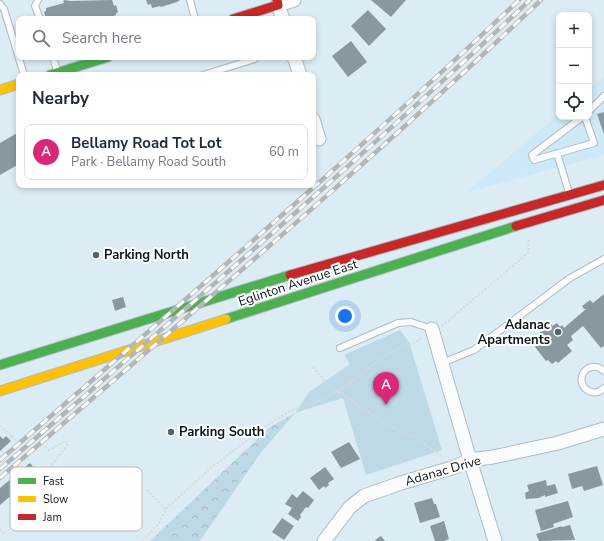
<!DOCTYPE html>
<html lang="en">
<head>
<meta charset="utf-8">
<style>
	body { margin:0; font-family:"Nunito Sans",sans-serif; background:#f2f2f3; color:#1f2937 }
	.controls { position:absolute; right:12px; top:12px; display:grid; overflow:hidden; border-radius:8px; box-shadow:0 2px 6px #0003 }
	.controls button { width:36px; height:36px; display:grid; place-items:center; padding:0; border:0; border-bottom:1px solid #e0e1e3; background:#fff; color:#1f2937; font:20px sans-serif }
	.you { position:absolute; left:345px; top:316px; width:14px; height:14px; margin:-10px; border:3px solid #fff; border-radius:50%; background:#1a73e8; box-shadow:0 0 0 6px #1a73e833 }
	.badge { display:grid; place-items:center; width:26px; height:26px; border-radius:50%; background:#db2777; color:#fff; font-size:13px; font-weight:700 }
	.pin { position:absolute; translate:-50% -33px; filter:drop-shadow(0 1px 2px #0008) }
	.pin::after { content:''; position:absolute; top:21px; width:14px; height:12px; background:inherit; clip-path:polygon(0 0,100% 0,50% 100%) }
	.list { margin:0; padding:0; list-style:none }
	h2 { display:flex; justify-content:space-between; align-items:center; height:52px; margin:0; padding:0 16px; font-size:17px }
	h2 small { font-size:13px; font-weight:400; color:#747a83 }
	.list li { display:grid; grid-template-columns:26px 1fr auto; gap:12px; align-items:center; box-sizing:border-box; height:56px; margin:0 8px 8px; padding:0 8px; border:1px solid #e0e1e3; border-radius:8px }
	.list b { display:block; font-size:15px; white-space:nowrap }
	.list p { margin:0; font-size:13px; white-space:nowrap; color:#747a83 }
	.list em { font-size:13px; font-style:normal; color:#747a83 }
	.icon { flex:none; width:22px; height:22px; fill:none; stroke:currentColor; stroke-width:2; stroke-linecap:round; stroke-linejoin:round }
	.map { position:relative; flex:none; width:604px; height:541px; overflow:hidden }
	.search { position:absolute; background:#fff; box-shadow:0 2px 6px #0003; left:16px; top:16px; width:300px; height:44px; display:flex; align-items:center; gap:10px; box-sizing:border-box; padding:0 14px; border-radius:8px; color:#747a83; font-size:15px }
	.panel { position:absolute; background:#fff; box-shadow:0 2px 6px #0003; left:16px; top:72px; width:300px; height:116px; border-radius:8px }
	.map>svg:first-child { display:block }
</style>
</head>
<body>
<div class="map">
<svg width="604" height="541" viewBox="0 0 604 541">
	<defs>
		<pattern id="forest-crowns" width="20" height="18" patternUnits="userSpaceOnUse"><rect width="20" height="18" fill="#bed9e6"/><path d="M2 6a3 3 0 1 1 6 0M12 15a3 3 0 1 1 6 0" fill="none" stroke="#a2bac5"/></pattern>
	</defs>
	<rect width="100%" height="100%" fill="#dcecf4"/>
	<path fill="#cde9f7" d="M604 76V155L467 192 559 114V117H589V89Z"/>
	<path fill="url(#forest-crowns)" d="M295 413 259 455 200 541H150L270 427Z"/>
	<path fill="#bed9e6" d="M400 330 409 342 442 450 366 475 343 398 295 413 309 392 350 364 344 355Z"/>
	<path fill="#89989f" d="M65 0 70 1 112 0 114 6 116 5 118 12 116 13V15L105 19H46L44 12 46 11V8L64 3 63 1Z
		M146 0H180L177 2 161 7 160 6 152 8 151 4 148 5Z
		M371 0H406L391 17Z
		M368 10 386 29 369 46 351 26Z
		M351 41 367 62 348 77 332 56Z
		M604 112V134L597 114Z
		M19 132V164L0 175V143Z
		M604 294V346L601 348 583 326 571 336 573 340 567 345 572 351 558 363 556 361 552 364 548 360 546 361 535 347 537 345 533 341 538 338 536 336 551 324 552 326 557 323 560 327 562 325 564 328 586 309H584L582 306 590 300 593 303Z
		M123 297 126 307 115 311 112 300Z
		M0 436 3 439 6 436 11 441 0 451Z
		M349 442 360 459 341 468 331 452Z
		M30 463 34 468 27 475 30 479 0 505V488Z
		M597 466 603 485 584 491 582 486 572 489 568 474Z
		M325 467 334 479 328 483 329 485 325 488 324 486 319 490 310 478Z
		M546 480 547 486 555 484 558 493 545 497V495L539 498 526 499 525 493 529 491 527 485Z
		M303 491 314 500 308 508 306 507 300 515 301 517 298 521 288 514 292 508 285 504 292 494 297 498Z
		M432 498 434 504H436L440 517 420 523 414 503Z
		M568 501 573 517 553 524 554 527 541 531 535 510Z
		M282 518 294 526 284 540 272 532Z
		M444 521 449 539 444 541H435L430 526Z
		M570 525 575 540 539 541 536 534 562 526V527Z
		M381 536 385 541H376L375 540Z"/>
	<g fill="none" stroke-linecap="round" stroke-linejoin="round">
		<g stroke="#afbcc2" stroke-width="8">
			<path id="lane" d="M38 0 35 6 40 19
				M190 0 195 19
				M0 4 4 9 24 75
				M53 57 57 71
				M203 75 255 59
				M589 111 604 96
				M582 117 532 155 534 160 594 143 585 117
				M557 153 569 193
				M340 348 398 323 411 322 432 329
				M442 363 474 350 570 278 604 259
				M604 371C587 357 572 382 589 391 595 394 600 392 604 388"/>
		</g>
		<g stroke="#afbcc2" stroke-width="15">
			<path id="street" d="M283 19 278 5 294 0
				M294 57 300 75
				M313 119 319 139
				M432 329 470 460 495 541
				M324 541 350 507 364 496 401 483 455 467 470 460 493 457 558 443 604 429"/>
		</g>
		<g stroke="#afbcc2" stroke-width="11">
			<path id="fast" d="M50 75 108 57
				M226 319 516 226
				M0 365 290 275"/>
		</g>
		<g stroke="#afbcc2" stroke-width="11">
			<path id="slow" d="M0 90 19 84
				M0 391 226 319"/>
		</g>
		<g stroke="#afbcc2" stroke-width="11">
			<path id="jam" d="M233 19 278 5 277 0
				M516 226 604 200
				M290 275 604 185"/>
		</g>
		<path stroke="#d5dadc" stroke-width="2" stroke-dasharray="2 2" stroke-linecap="butt" d="M442 326 528 253 529 238
			M313 367 326 383 389 426 414 437 444 458
			M0 426 12 436
			M9 439 12 436 15 440
			M45 447 49 450 65 441 68 444 48 470 62 486
			M147 490 166 510
			M0 529 5 535
			M143 541 159 523 166 509 193 484 212 467 269 424 290 411 326 398 349 384 382 358 395 350 416 342 421 338"/>
		<use href="#lane" stroke="#fafcfd" stroke-width="6"/>
		<use href="#street" stroke="#fafcfd" stroke-width="13"/>
		<use href="#fast" stroke="#4caf50" stroke-width="9"/>
		<use href="#slow" stroke="#ffc107" stroke-width="9"/>
		<use href="#jam" stroke="#c62828" stroke-width="9"/>
		<g stroke="#b2b6b7" stroke-width="4.5">
			<path id="rail" d="M0 460C175 308 351 159 519 0
				M0 469C178 315 358 162 530 0
				M0 478C182 321 367 166 541 0"/>
		</g>
		<use href="#rail" stroke="#fff" stroke-width="3" stroke-dasharray="9" stroke-linecap="butt"/>
	</g>
	<g fill="#556267" stroke="#fff" stroke-width="1.5">
		<circle cx="96" cy="255" r="4"/>
		<circle cx="558" cy="332" r="4"/>
		<circle cx="171" cy="432" r="4"/>
	</g>
	<g text-anchor="middle" dominant-baseline="central" stroke-width="4" stroke-linejoin="round" paint-order="stroke">
		<g font-size="13" font-weight="bold" fill="#0c171b" stroke="#fff" text-anchor="start">
			<text x="104" y="255">Parking North</text>
			<text x="550" y="325" text-anchor="end">Adanac<tspan x="550" dy="15">Apartments</tspan></text>
			<text x="179" y="432">Parking South</text>
		</g>
		<g font-size="13" fill="#0c171b" stroke="#fff">
			<text transform="translate(298 283) rotate(-18)">Eglinton Avenue East</text>
			<text transform="translate(443 471) rotate(-16)">Adanac Drive</text>
		</g>
	</g>
	<rect x="10" y="467" width="132" height="64" rx="6" fill="#fff" stroke="#b6b9bb" stroke-width="1"/>
	<rect x="18" y="478" width="18" height="6" fill="#4caf50"/>
	<rect x="18" y="496" width="18" height="6" fill="#ffc107"/>
	<rect x="18" y="514" width="18" height="6" fill="#c62828"/>
	<g font-size="11" fill="#0c171b">
		<text x="43" y="485">Fast</text>
		<text x="43" y="503">Slow</text>
		<text x="43" y="521">Jam</text>
	</g>
</svg>
<div class="controls">
<button>+</button>
<button>−</button>
<button><svg class="icon" aria-label="locate" viewBox="0 0 24 24"><circle cx="12" cy="12" r="6"/><path d="M12 2v4M12 18v4M2 12h4M18 12h4"/></svg></button>
</div>
<div class="you"></div>
<div class="pin badge" style="left:386px;top:405px">A</div>
<div class="search"><svg class="icon" aria-label="search" viewBox="0 0 24 24"><circle cx="10" cy="10" r="6"/><path d="M15 15l6 6"/></svg>Search here</div>
<section class="panel">
<h2>Nearby<small></small></h2>
<ul class="list">
<li><span class="badge">A</span><div><b>Bellamy Road Tot Lot</b><p>Park · Bellamy Road South</p></div><em>60 m</em></li>
</ul>
</section>
</div>
</body>
</html>
